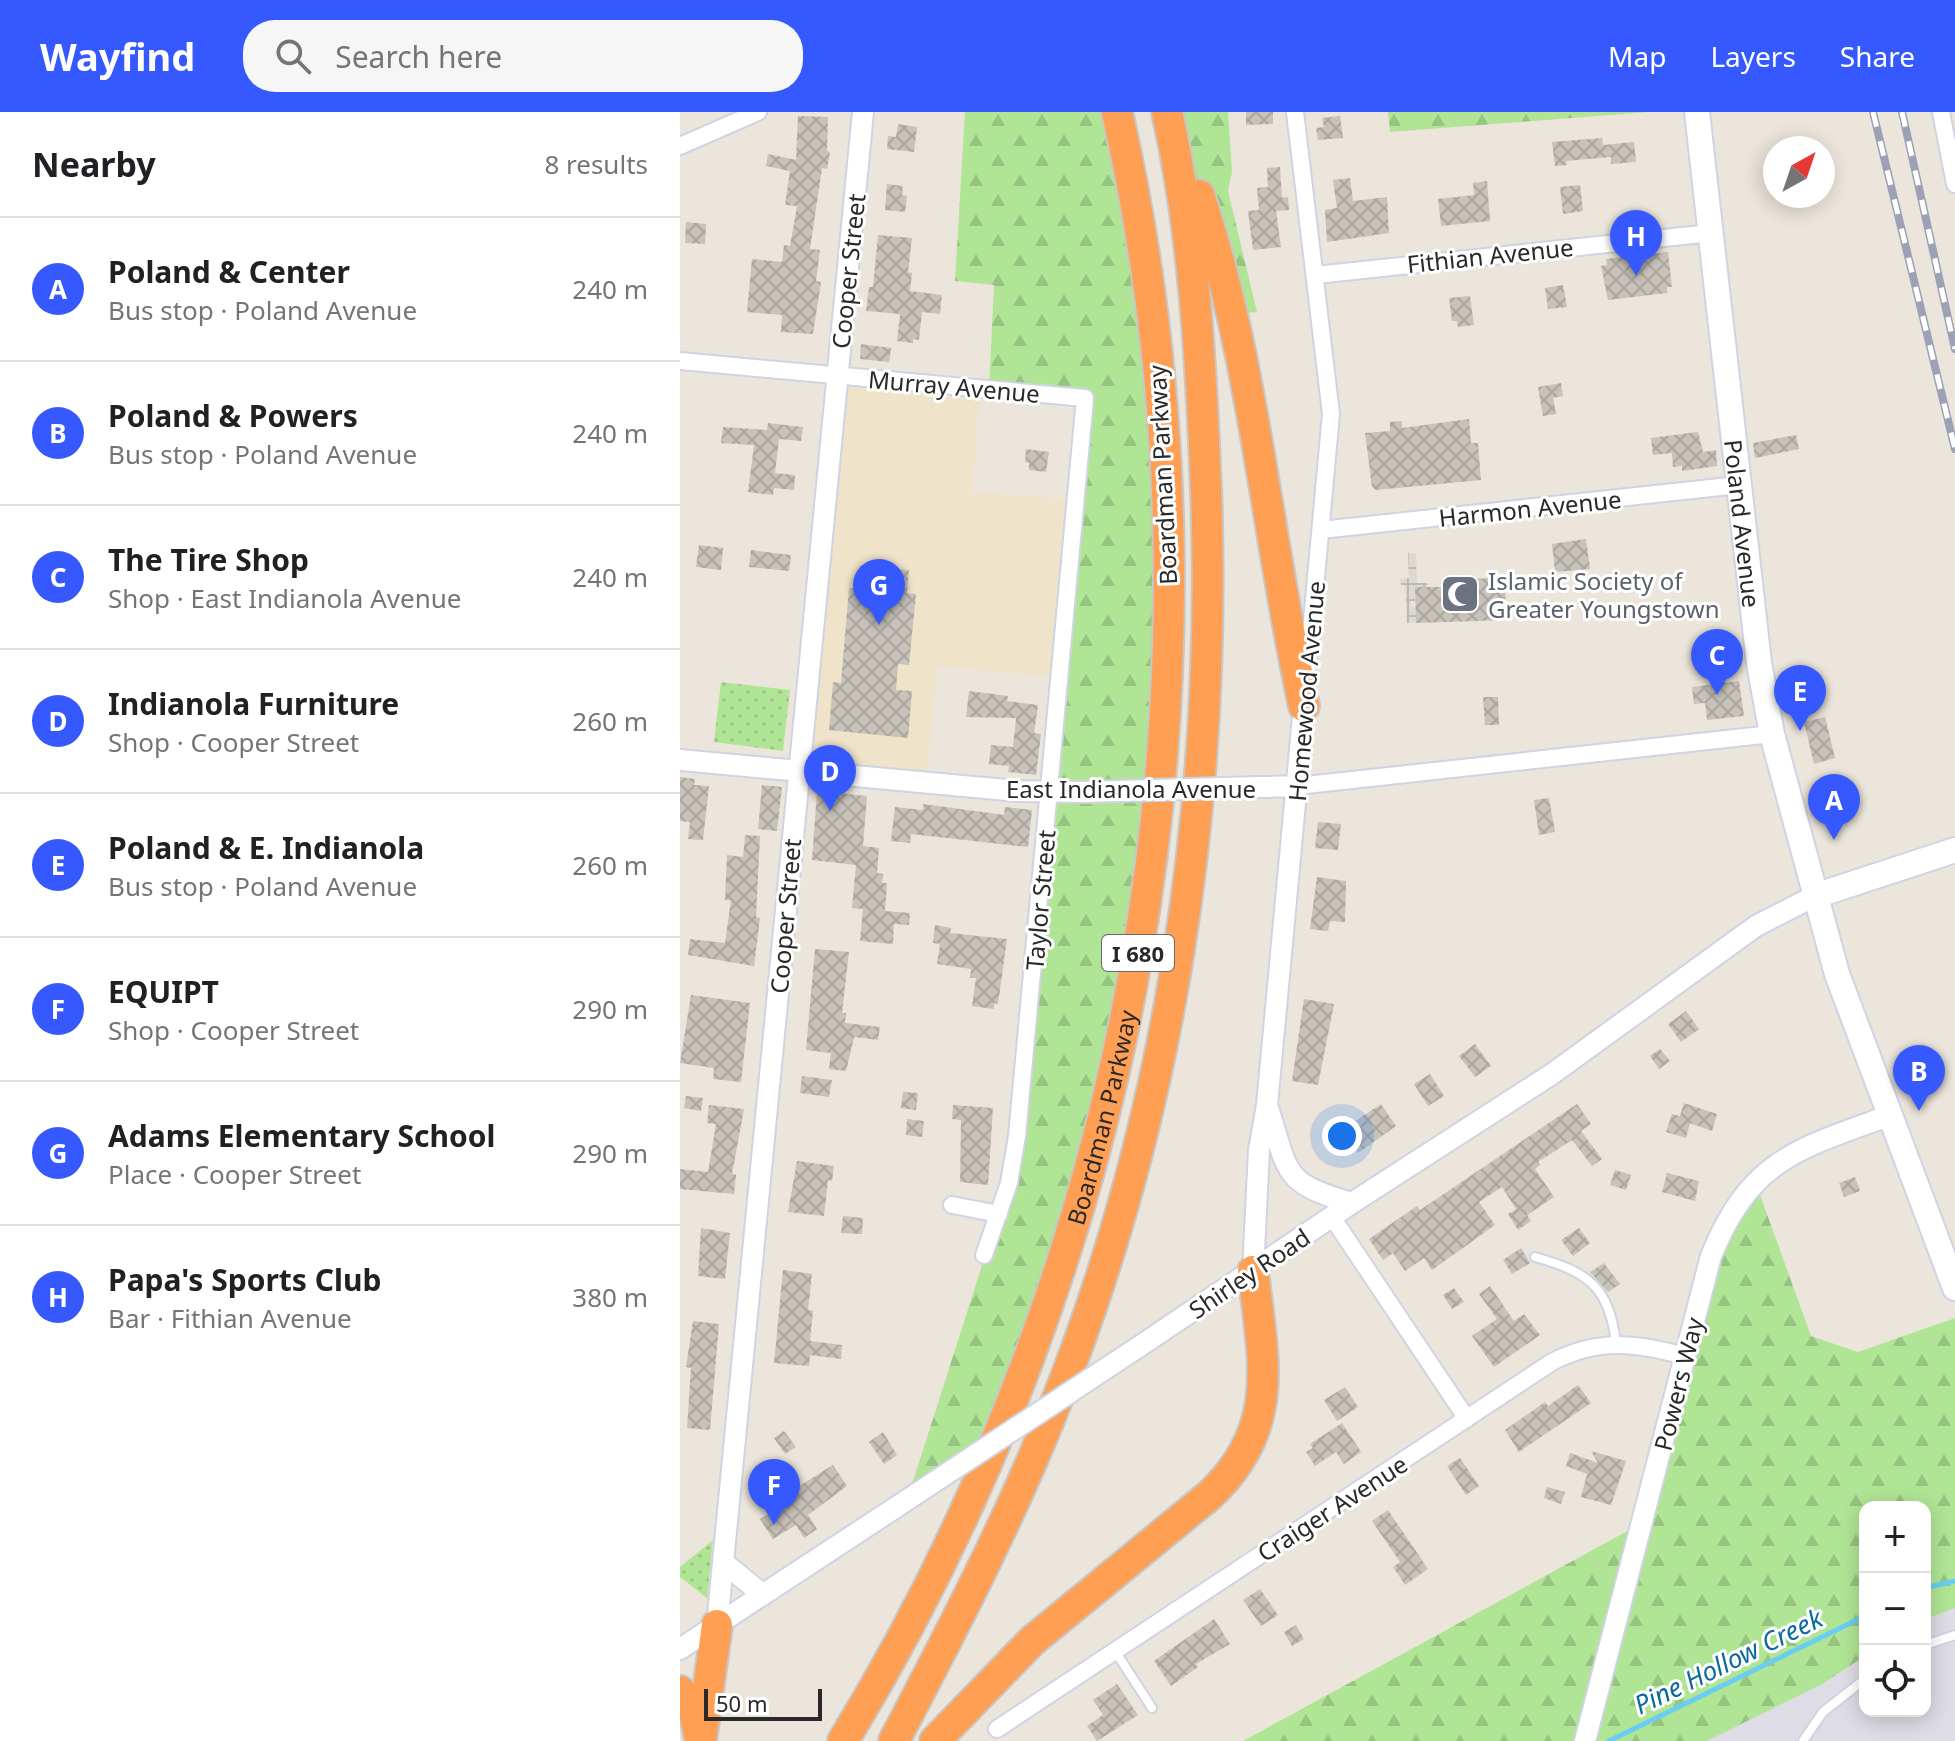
<!DOCTYPE html>
<html lang="en">
<head>
<meta charset="utf-8">
<style>
	body { margin:0; font-family:"Noto Sans",sans-serif; background:#f6f6f6; color:#202124 }
	.controls { position:absolute; right:24px; bottom:24px; display:grid; overflow:hidden; border-radius:16px; box-shadow:0 4px 20px #0003 }
	.controls button { width:72px; height:72px; display:grid; place-items:center; padding:0; border:0; border-bottom:2px solid #e0e0e0; background:#fff; color:#202124; font:40px sans-serif }
	.compass { position:absolute; left:1083px; top:24px; width:72px; height:72px; border-radius:50%; background:#fff; box-shadow:0 4px 20px #0003; rotate:40deg }
	.scale { position:absolute; left:24px; bottom:20px; width:118px; box-sizing:border-box; padding-left:8px; border:4px solid #292929; border-top:0; font-size:22px; line-height:28px; white-space:nowrap; color:#292929; -webkit-text-stroke:6px #fff; paint-order:stroke }
	.you { position:absolute; left:662px; top:1024px; width:28px; height:28px; margin:-20px; border:6px solid #fff; border-radius:50%; background:#1a73e8; box-shadow:0 0 0 12px #1a73e833 }
	.badge { display:grid; place-items:center; width:52px; height:52px; border-radius:50%; background:#3559ff; color:#fff; font-size:26px; font-weight:700 }
	.pin { position:absolute; translate:-50% -66px; filter:drop-shadow(0 2px 4px #0008) }
	.pin::after { content:''; position:absolute; top:42px; width:28px; height:24px; background:inherit; clip-path:polygon(0 0,100% 0,50% 100%) }
	.list { margin:0; padding:0; list-style:none }
	h2 { display:flex; justify-content:space-between; align-items:center; height:104px; margin:0; padding:0 32px; font-size:34px }
	h2 small { font-size:26px; font-weight:400; color:#757577 }
	.list li { display:grid; grid-template-columns:52px 1fr auto; gap:24px; align-items:center; box-sizing:border-box; height:144px; padding:0 32px; border-top:2px solid #e0e0e0 }
	.list b { display:block; font-size:30px; white-space:nowrap }
	.list p { margin:0; font-size:26px; white-space:nowrap; color:#757577 }
	.list em { font-size:26px; font-style:normal; color:#757577 }
	.icon { flex:none; width:44px; height:44px; fill:none; stroke:currentColor; stroke-width:2; stroke-linecap:round; stroke-linejoin:round }
	.map { position:relative; flex:none; width:1275px; height:1629px; overflow:hidden }
	header { display:flex; align-items:center; gap:48px; box-sizing:border-box; height:112px; padding:0 40px; background:#3559ff; color:#fff }
	header strong { font-size:38px }
	nav { display:flex; gap:44px; margin-inline-start:auto; font-size:28px }
	.search { width:560px; height:72px; background:#f6f6f6; display:flex; align-items:center; gap:20px; box-sizing:border-box; padding:0 28px; border-radius:32px; color:#757577; font-size:30px }
	main { display:flex }
	aside { flex:1; background:#fff }
	.map>svg:first-child { display:block }
</style>
</head>
<body>
<header>
<strong>Wayfind</strong>
<div class="search"><svg class="icon" aria-label="search" viewBox="0 0 24 24"><circle cx="10" cy="10" r="6"/><path d="M15 15l6 6"/></svg>Search here</div>
<nav><a>Map</a><a>Layers</a><a>Share</a></nav>
</header>
<main>
<aside>
<h2>Nearby<small>8 results</small></h2>
<ul class="list">
<li><span class="badge">A</span><div><b>Poland &amp; Center</b><p>Bus stop · Poland Avenue</p></div><em>240 m</em></li>
<li><span class="badge">B</span><div><b>Poland &amp; Powers</b><p>Bus stop · Poland Avenue</p></div><em>240 m</em></li>
<li><span class="badge">C</span><div><b>The Tire Shop</b><p>Shop · East Indianola Avenue</p></div><em>240 m</em></li>
<li><span class="badge">D</span><div><b>Indianola Furniture</b><p>Shop · Cooper Street</p></div><em>260 m</em></li>
<li><span class="badge">E</span><div><b>Poland &amp; E. Indianola</b><p>Bus stop · Poland Avenue</p></div><em>260 m</em></li>
<li><span class="badge">F</span><div><b>EQUIPT</b><p>Shop · Cooper Street</p></div><em>290 m</em></li>
<li><span class="badge">G</span><div><b>Adams Elementary School</b><p>Place · Cooper Street</p></div><em>290 m</em></li>
<li><span class="badge">H</span><div><b>Papa's Sports Club</b><p>Bar · Fithian Avenue</p></div><em>380 m</em></li>
</ul>
</aside>
<div class="map">
<svg width="1275" height="1629" viewBox="0 0 1275 1629">
	<defs>
		<pattern id="grass-dots" width="8" height="8" patternUnits="userSpaceOnUse" patternTransform="scale(2)"><rect width="8" height="8" fill="#b0e595"/><path d="M2 2h.1M6 6h.1" fill="none" stroke="#97c480" stroke-width="1.8" stroke-linecap="round"/></pattern>
		<pattern id="forest-firs" width="22" height="20" patternUnits="userSpaceOnUse" patternTransform="scale(2)"><rect width="22" height="20" fill="#b0e595"/><path d="M5 1l3.5 6h-7zM16 11l3.5 6h-7z" fill="#97c480"/></pattern>
		<pattern id="plaza-grid" width="8" height="8" patternUnits="userSpaceOnUse" patternTransform="scale(2)"><rect width="8" height="8" fill="#dcd8d2"/><path d="M0 4h8M4 0v8" fill="none" stroke="#bdb9b4"/></pattern>
		<pattern id="building-cross-hatch" width="8" height="8" patternUnits="userSpaceOnUse" patternTransform="scale(2)"><rect width="8" height="8" fill="#c7c2ba"/><path d="M0 0l8 8M0 8l8-8" fill="none" stroke="#aba7a0"/></pattern>
	</defs>
	<rect width="100%" height="100%" fill="#ece5db"/>
	<path fill="#dedce4" d="M1275 1469V1629H929L1185 1504V1599H1245V1476Z"/>
	<path fill="#efe3c9" d="M157 263 300 276 292 380 397 388 381 566 257 554 246 671 119 659Z"/>
	<path fill="url(#grass-dots)" d="M41 570 110 578 103 639 34 630Z
		M33 1428 27 1486 0 1465V1455Z"/>
	<path fill="url(#forest-firs)" d="M285 0H437L485 344 457 846 319 1325 227 1388 328 1072 405 286 309 277 314 173 275 169Z
		M492 0H548L552 60 548 79 577 200 550 203Z
		M708 0H969L710 20Z
		M1075 1069 1131 1224 1178 1240 1275 1206V1496L1245 1507V1395H1185V1544L1142 1572 1027 1629H563L962 1411 1031 1144Z"/>
	<path fill="url(#plaza-grid)" d="M728 441 736 442 737 471H747L748 475H736L735 489H731V495L736 496V511H727L725 473H721L720 467 729 466Z"/>
	<g fill="none" stroke-linecap="round" stroke-linejoin="round">
		<path stroke="#6acdf2" stroke-width="5" d="M1245 1476 1275 1469
			M929 1629 1185 1504"/>
	</g>
	<path fill="url(#building-cross-hatch)" d="M566 0H593V12L566 13Z
		M118 4 148 5 147 39 150 40 147 57 142 56 130 137 140 138 136 169 141 170 133 222 101 220 102 203 67 200 72 147 102 150 104 133 110 134 117 94 105 93 110 59 86 54 88 42 116 48Z
		M660 4 663 26 638 28 636 16 644 15 642 6Z
		M218 12 237 15 234 40 207 37 208 24 216 25Z
		M922 26 923 33 954 30 956 50 931 52V45L886 49 887 53 875 54 872 30Z
		M600 55 602 86 608 85 609 98 596 99 601 135 573 138 568 99 579 98 577 76 588 75 587 56Z
		M670 66 673 89 707 85 709 121 647 130 645 98 657 96 653 68Z
		M807 69 810 109 761 114 758 87 794 83 793 71Z
		M207 72 223 74 222 83 227 84 225 100 205 98Z
		M900 73 903 99 883 102 880 75Z
		M6 110 26 112 25 132 5 131Z
		M198 123 232 126 228 160 232 161 230 179 262 183 260 202 242 200 239 228 233 227V231L217 229 220 202 186 199 189 175H193Z
		M988 140 992 175H987V181L928 188 921 154 927 153 926 147Z
		M883 173 887 195 868 197 865 176Z
		M790 184 794 213 778 215 777 209H772L769 186Z
		M181 232 211 236 209 250 180 247Z
		M881 271 883 284 873 286 876 302 863 304 858 275Z
		M789 307 791 331H798L801 368 696 378 692 375 685 321 710 319V310L722 309V316Z
		M88 311 123 315 121 329 99 327 95 361 115 363 114 378 94 376 93 383 68 380 74 333 41 331 43 315 87 318Z
		M1018 320 1023 340 1036 338 1037 354 1002 359V354L993 355 992 341 973 343 971 326Z
		M1116 323 1119 337 1075 346 1073 331Z
		M346 337 369 340 366 360 349 358V351L345 350Z
		M906 427 910 457 875 460 872 432Z
		M19 433 43 436 41 458 16 455Z
		M71 438 111 443 109 459 69 455Z
		M180 454 229 458 227 481 236 482 229 553 218 552 216 578 232 579 228 626 149 618 153 570 161 571 169 476 178 477Z
		M825 466 826 508 736 511 735 475H763V471L783 470V467Z
		M1059 569 1064 604 1027 608 1025 591 1014 592 1012 575Z
		M289 579 328 584 327 589 358 593 354 621 361 622 356 663 328 660 329 654 309 652 311 633 333 635 336 606 286 605Z
		M803 585H818L819 613H805Z
		M1145 605 1155 646 1134 652 1124 610Z
		M0 665 15 667 14 673 29 674 23 728 8 727 10 710 0 709Z
		M82 673 102 675 97 719 78 717Z
		M137 679 187 684 183 734 199 736 197 761 203 762 202 771H207L205 799 230 801 229 813 214 812 213 832 180 829 183 797 172 796 176 753 132 748Z
		M869 686 875 720 859 723 854 688Z
		M243 692 324 703 325 695 352 698 348 735 231 722 230 731 211 729 215 695 243 698Z
		M638 710 661 712 658 738 635 736Z
		M65 723 80 724 76 805 80 806 74 854 8 843 10 827 45 831 51 788H45L47 743 63 745Z
		M637 765 666 769 665 810 650 809 648 819 630 817Z
		M255 813 271 816 270 821 327 827 318 892 314 891V897L292 894 296 866H290L291 857 257 852 260 832 253 831Z
		M135 837 169 840 162 901H166L165 911 200 915 198 928 174 925 166 959 149 957 151 941 126 938Z
		M11 883 70 891 61 970 33 967 34 956 0 951Z
		M624 887 654 892 638 973 612 969Z
		M1006 899 1019 917 1001 930 988 912Z
		M795 932 811 954 795 965 779 944Z
		M980 937 990 949 979 957 970 944Z
		M750 962 764 984 748 994 734 972Z
		M122 964 152 968 149 985 120 981Z
		M223 980 238 981 236 998 221 996Z
		M6 984 23 986 21 999 4 996Z
		M1004 991 1037 1002 1032 1019 1010 1011 1006 1026 986 1020 992 1002 1000 1004Z
		M701 992 716 1014 678 1041 663 1017Z
		M897 992 911 1012 901 1019 922 1047 912 1054 892 1028 858 1050 860 1053 855 1057 874 1085 847 1103 851 1109 838 1118 828 1102 836 1097 822 1075 799 1090 815 1113 752 1158 744 1146 725 1159 713 1141 703 1148 689 1127 737 1094 740 1098Z
		M29 993 64 997 52 1062 56 1063 54 1082 0 1077V1057L28 1060 36 1012 27 1011Z
		M273 993 313 996 308 1073 280 1070 281 1008 272 1007Z
		M227 1007 244 1009 242 1025 226 1023Z
		M117 1049 154 1054 152 1069 148 1068 144 1104 108 1100Z
		M935 1058 951 1063 946 1078 930 1073Z
		M987 1061 1019 1069 1015 1089 982 1080Z
		M1175 1065 1180 1079 1164 1085 1159 1071Z
		M163 1104 183 1106 182 1122 161 1121Z
		M21 1116 50 1121 45 1167 18 1164Z
		M899 1116 910 1131 893 1144 881 1128Z
		M841 1136 850 1151 832 1162 823 1148Z
		M924 1151 940 1172 928 1180 910 1160Z
		M103 1158 132 1162 128 1198 133 1199 130 1229 162 1233 161 1247 130 1243 129 1254 94 1251Z
		M810 1174 834 1209 844 1202 860 1223 814 1255 792 1224 817 1207 799 1182Z
		M774 1176 784 1190 772 1197 763 1183Z
		M13 1209 39 1212 30 1318 7 1316 11 1256 6 1255Z
		M898 1273 911 1291 839 1340 825 1318 865 1290 868 1294Z
		M665 1275 678 1295 657 1309 644 1288Z
		M662 1311 681 1340 664 1352 656 1340 635 1354 626 1340 633 1336 630 1332Z
		M104 1319 116 1335 105 1342 94 1326Z
		M203 1320 217 1343 204 1352 189 1330Z
		M911 1339 946 1349 931 1393 901 1385 907 1362 886 1354 890 1341 918 1351Z
		M780 1346 799 1374 786 1383 767 1354Z
		M153 1353 167 1374 128 1403 137 1417 124 1426 116 1413 93 1427 80 1407 95 1398 90 1392Z
		M867 1375 885 1380 881 1392 864 1386Z
		M708 1398 748 1457 725 1473 713 1455 720 1450 692 1409Z
		M580 1477 598 1503 581 1514 563 1488Z
		M534 1507 550 1532 516 1552 518 1555 491 1574 474 1549Z
		M616 1513 624 1527 612 1534 604 1520Z
		M437 1572 458 1603 417 1629 407 1614 423 1603 413 1588Z"/>
	<g fill="none" stroke-linecap="round" stroke-linejoin="round">
		<g stroke="#d0d3e3" stroke-width="12">
			<path id="service" d="M855 1145C908 1160 929 1174 936 1231
				M1245 1533 1275 1523
				M435 1539 472 1596
				M1123 1629 1143 1600 1185 1567"/>
		</g>
		<g stroke="#d0d3e3" stroke-width="20">
			<path id="minor" d="M615 0 651 302 627 563
				M1261 0 1275 72
				M0 34 78 0
				M636 163 1031 121
				M0 249 405 286 337 1024 329 1071 304 1143
				M641 418 1059 373
				M617 674 1092 622
				M272 1093 319 1102
				M652 1105 787 1307
				M317 1617 872 1250C918 1226 956 1231 1004 1244"/>
		</g>
		<g stroke="#d0d3e3" stroke-width="24">
			<path id="tertiary" d="M0 648 338 679 403 680
				M578 675 617 674
				M589 999C609 1063 603 1071 672 1091
				M573 1159 579 1038 587 993 624 594
				M469 1228 672 1091 872 962 1076 814 1135 784
				M43 1450 83 1483
				M37 1513 183 0
				M0 1537 227 1388
				M905 1629 1031 1144C1070 1048 1117 1037 1208 1004"/>
		</g>
		<g stroke="#d0d3e3" stroke-width="28">
			<g id="secondary">
				<path id="s1" d="M1017 0 1079 551 1092 622 1157 862 1275 1176"/>
				<path d="M1135 784 1275 738"/>
			</g>
		</g>
		<g stroke="#c7c7c7" stroke-width="34">
			<g id="motorway">
				<path d="M519 83C574 248 587 425 624 594"/>
				<path d="M0 1579 12 1590 19 1623"/>
				<path d="M21 1629 37 1513"/>
				<path id="s2" d="M163 1629C458 1146 562 553 437 0"/>
				<path d="M214 1629C269 1524 324 1419 369 1308 492 1007 540 678 525 353 520 235 513 116 487 0"/>
				<path d="M255 1629 352 1529 530 1383C602 1315 583 1247 573 1159"/>
			</g>
		</g>
		<use href="#service" stroke="#fff" stroke-width="8"/>
		<use href="#minor" stroke="#fff" stroke-width="16"/>
		<use href="#tertiary" stroke="#fff" stroke-width="20"/>
		<use href="#secondary" stroke="#fff" stroke-width="24"/>
		<use href="#motorway" stroke="#ff9f53" stroke-width="30"/>
		<g stroke="#9da1b5" stroke-width="8">
			<path id="rail" d="M1193 0 1275 337
				M1222 0 1275 237"/>
		</g>
		<use href="#rail" stroke="#fff" stroke-width="5" stroke-dasharray="15" stroke-linecap="butt"/>
		<g stroke="#d0d3e3" stroke-width="24" stroke-linecap="butt">
			<path id="tertiary-bridge" d="M403 680 578 675
				M227 1388 469 1228"/>
		</g>
		<use href="#tertiary-bridge" stroke="#fff" stroke-width="20"/>
	</g>
	<defs>
		<g id="mosque-square" transform="scale(2)"><rect x="-9" y="-9" width="18" height="18" rx="4" fill="#6b7280" stroke="#fff"/><path d="M3.5-4.9A6 6 0 1 0 3.5 4.9A5 5 0 1 1 3.5-4.9Z" fill="#fff"/></g>
	</defs>
	<g fill-rule="evenodd">
		<use href="#mosque-square" x="780" y="482"/>
	</g>
	<g text-anchor="middle" dominant-baseline="central" stroke-width="6" stroke-linejoin="round" paint-order="stroke">
		<rect fill="#fff" stroke="#696969" stroke-width="2" x="422" y="823" width="72" height="36" rx="6"/>
		<g font-size="22" font-weight="bold" fill="#292929">
			<text x="458" y="841">I 680</text>
		</g>
		<g font-size="24" fill="#292929" stroke="#fff">
			<text transform="translate(810 143) rotate(-6)">Fithian Avenue</text>
			<text transform="translate(168 159) rotate(-84)">Cooper Street</text>
			<text transform="translate(274 274) rotate(5)">Murray Avenue</text>
			<text transform="translate(482 363) rotate(-93)">Boardman Parkway</text>
			<text transform="translate(850 396) rotate(-6)">Harmon Avenue</text>
			<text stroke="none"><textPath href="#s1" startOffset="414">Poland Avenue</textPath></text>
			<text transform="translate(626 579) rotate(-85)">Homewood Avenue</text>
			<text x="451" y="676">East Indianola Avenue</text>
			<text transform="translate(360 788) rotate(-85)">Taylor Street</text>
			<text transform="translate(105 804) rotate(-85)">Cooper Street</text>
			<text stroke="none"><textPath href="#s2" startOffset="678">Boardman Parkway</textPath></text>
			<text transform="translate(569 1161) rotate(-34)">Shirley Road</text>
			<text transform="translate(998 1272) rotate(-76)">Powers Way</text>
			<text transform="translate(652 1396) rotate(-33)">Craiger Avenue</text>
		</g>
		<g font-size="24" fill="#5b616d" stroke="#fff" text-anchor="start">
			<text x="808" y="468">Islamic Society of<tspan x="808" dy="28">Greater Youngstown</tspan></text>
		</g>
		<g font-size="26" font-style="italic" fill="#09699e" stroke="#fff">
			<text transform="translate(1048 1549) rotate(-26)">Pine Hollow Creek</text>
		</g>
	</g>
</svg>
<div class="controls">
<button>+</button>
<button>−</button>
<button><svg class="icon" aria-label="locate" viewBox="0 0 24 24"><circle cx="12" cy="12" r="6"/><path d="M12 2v4M12 18v4M2 12h4M18 12h4"/></svg></button>
</div>
<svg class="compass" viewBox="-18 -18 36 36"><path d="M0-13l5 13h-10z" fill="#e53935"/><path d="M0 13l5-13h-10z" fill="#757577"/></svg>
<div class="scale">50 m</div>
<div class="you"></div>
<div class="pin badge" style="left:1154px;top:728px">A</div>
<div class="pin badge" style="left:1239px;top:999px">B</div>
<div class="pin badge" style="left:1037px;top:583px">C</div>
<div class="pin badge" style="left:150px;top:699px">D</div>
<div class="pin badge" style="left:1120px;top:619px">E</div>
<div class="pin badge" style="left:94px;top:1413px">F</div>
<div class="pin badge" style="left:199px;top:513px">G</div>
<div class="pin badge" style="left:956px;top:164px">H</div>
</div>
</main>
</body>
</html>
